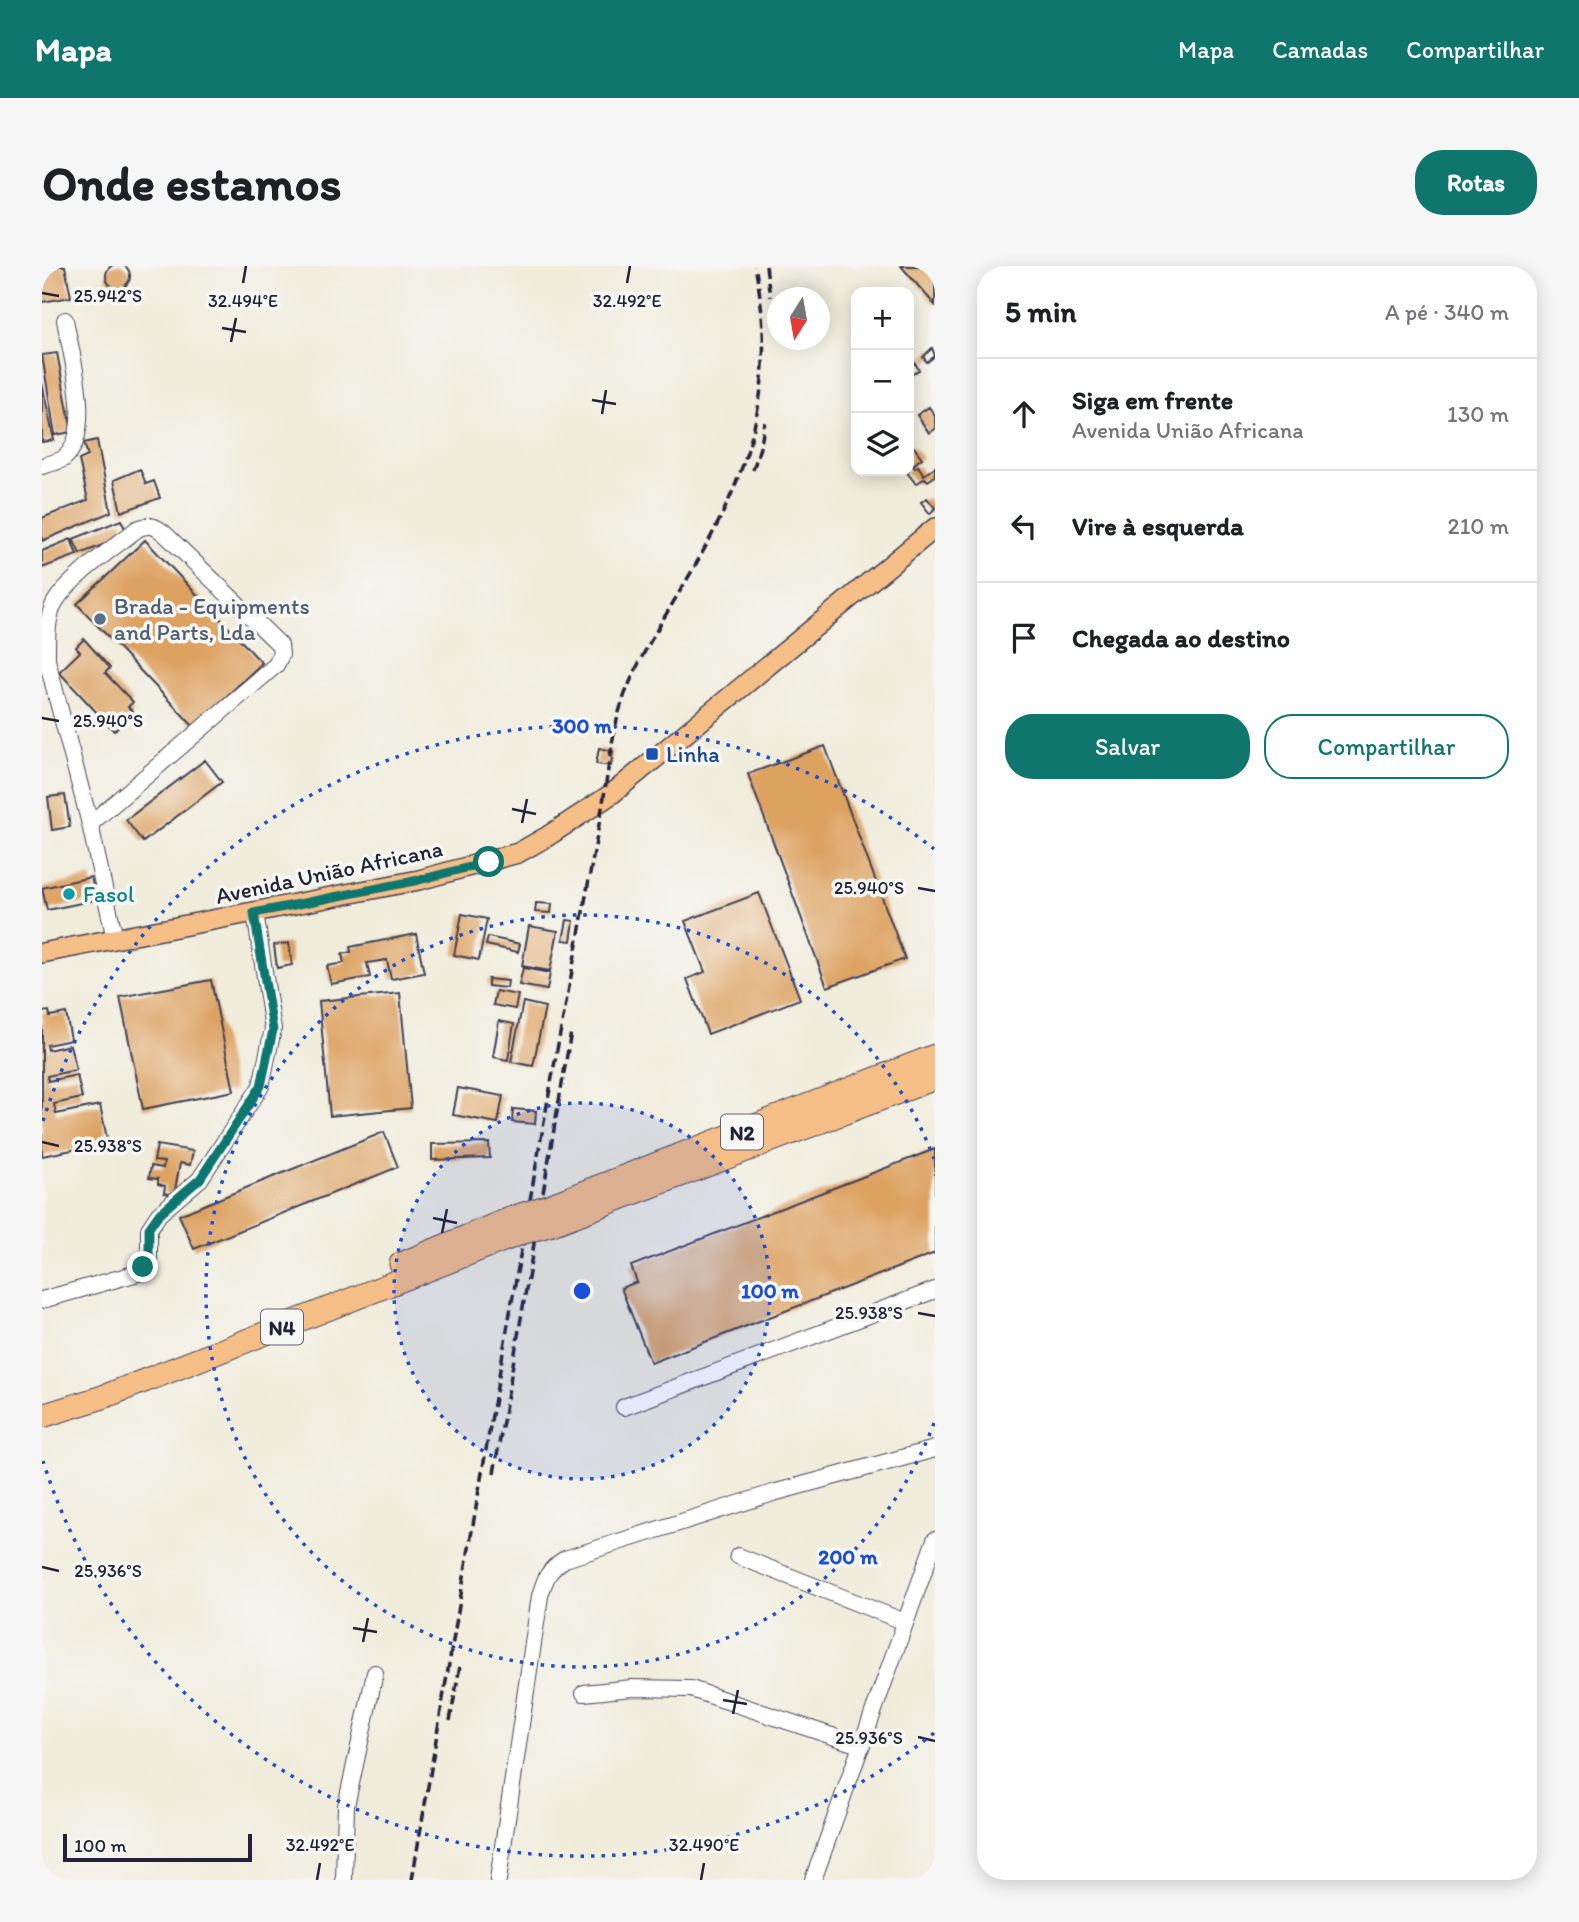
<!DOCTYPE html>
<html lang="pt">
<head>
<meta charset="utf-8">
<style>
	body { margin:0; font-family:Itim,sans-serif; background:#f6f6f6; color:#202124 }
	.controls { position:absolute; right:21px; top:21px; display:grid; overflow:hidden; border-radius:14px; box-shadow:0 4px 18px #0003 }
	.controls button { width:63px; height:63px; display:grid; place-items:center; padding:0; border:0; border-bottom:2px solid #e0e0e0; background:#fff; color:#202124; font:35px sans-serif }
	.compass { position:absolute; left:725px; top:21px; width:63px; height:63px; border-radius:50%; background:#fff; box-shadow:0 4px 18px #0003; rotate:191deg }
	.scale { position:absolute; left:21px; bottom:18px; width:189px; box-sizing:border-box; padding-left:7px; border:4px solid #22223b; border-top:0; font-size:19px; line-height:24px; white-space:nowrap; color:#22223b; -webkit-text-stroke:5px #f6f6f2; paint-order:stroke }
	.stop { position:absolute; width:21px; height:21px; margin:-16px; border:5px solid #0f766e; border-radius:50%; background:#fff }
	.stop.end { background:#0f766e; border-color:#fff; box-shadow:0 2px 7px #0008 }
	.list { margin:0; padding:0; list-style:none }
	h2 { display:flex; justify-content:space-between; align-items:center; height:91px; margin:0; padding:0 28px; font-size:30px }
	h2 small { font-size:23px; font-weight:400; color:#757577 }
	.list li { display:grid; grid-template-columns:46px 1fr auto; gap:21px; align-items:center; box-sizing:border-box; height:112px; padding:0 28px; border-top:2px solid #e0e0e0 }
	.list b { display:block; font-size:26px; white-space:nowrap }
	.list p { margin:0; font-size:23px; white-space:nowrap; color:#757577 }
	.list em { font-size:23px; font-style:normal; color:#757577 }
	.actions { display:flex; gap:14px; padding:21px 28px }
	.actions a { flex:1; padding:16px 0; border:2px solid #0f766e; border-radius:28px; text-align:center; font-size:24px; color:#0f766e }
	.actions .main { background:#0f766e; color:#fff }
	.icon { flex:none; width:38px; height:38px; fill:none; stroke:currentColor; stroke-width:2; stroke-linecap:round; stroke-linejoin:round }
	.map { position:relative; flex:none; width:893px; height:1614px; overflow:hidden; border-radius:28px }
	header { display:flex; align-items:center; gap:42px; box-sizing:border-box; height:98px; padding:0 35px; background:#0f766e; color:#fff }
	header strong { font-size:33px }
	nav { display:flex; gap:38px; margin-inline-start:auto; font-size:24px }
	.intro { display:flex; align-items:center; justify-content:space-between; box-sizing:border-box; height:168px; padding:0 42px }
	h1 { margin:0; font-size:49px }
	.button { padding:18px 32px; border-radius:28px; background:#0f766e; color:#fff; font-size:24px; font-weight:700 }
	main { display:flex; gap:42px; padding:0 42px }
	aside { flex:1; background:#fff; border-radius:28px; box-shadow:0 4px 18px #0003 }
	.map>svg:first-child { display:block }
</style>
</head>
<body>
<header>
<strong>Mapa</strong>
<nav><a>Mapa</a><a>Camadas</a><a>Compartilhar</a></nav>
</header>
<div class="intro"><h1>Onde estamos</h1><a class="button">Rotas</a></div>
<main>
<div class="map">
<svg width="893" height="1614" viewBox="0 0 893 1614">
	<rect width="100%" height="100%" fill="#f6f6f2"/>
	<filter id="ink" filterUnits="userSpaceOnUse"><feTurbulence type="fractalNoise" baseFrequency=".0143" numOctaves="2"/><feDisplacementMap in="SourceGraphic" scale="14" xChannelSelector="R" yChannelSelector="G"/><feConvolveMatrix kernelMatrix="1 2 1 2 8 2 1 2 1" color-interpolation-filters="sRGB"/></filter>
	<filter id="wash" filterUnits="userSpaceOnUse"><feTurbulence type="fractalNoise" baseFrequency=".00686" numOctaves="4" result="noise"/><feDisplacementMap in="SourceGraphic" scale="28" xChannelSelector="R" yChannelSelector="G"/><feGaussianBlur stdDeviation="1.57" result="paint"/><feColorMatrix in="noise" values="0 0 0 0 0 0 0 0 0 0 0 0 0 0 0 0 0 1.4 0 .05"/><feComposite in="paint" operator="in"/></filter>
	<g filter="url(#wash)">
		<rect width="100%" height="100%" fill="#f0ecdb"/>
		<g id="blocks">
			<path fill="#dda161" d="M64 10a12 12 0 1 1 24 0a12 12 0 1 1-24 0Z
				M0 0H23L29 31 0 36Z
				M859 0H893V39L872 15Z
				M890 82 893 90 885 96 881 91Z
				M15 87 30 166 13 169 0 89Z
				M873 97 877 104 867 110V101Z
				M0 117 12 174 0 176Z
				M887 141 893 150V163L887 167 875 149Z
				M55 174 69 246 0 275V252L46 234 37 194 46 190 42 177Z
				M871 180 880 192 871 199 873 202 876 200 882 209 893 201V210L886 215 883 212 874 218 864 205H867V183Z
				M98 203 104 218 112 215 118 232 79 246 72 214Z
				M885 232 893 242 888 248 879 236Z
				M79 254 86 269 38 288 31 273Z
				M29 273 35 289 0 302V285Z
				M103 274 220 397 152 461 35 338Z
				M42 373 68 402 63 407 91 436 86 441 92 447 72 465 17 406 38 386 34 381Z
				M783 480 863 693 785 721 706 508Z
				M557 482 571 485 569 500 554 498Z
				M163 494 180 516 101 576 84 554Z
				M23 529 28 561 10 564 6 531Z
				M49 611 54 634 5 644 0 622Z
				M717 627 758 733 666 768 645 713 663 706 643 655Z
				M494 637 510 638 509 647 493 646Z
				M420 648 445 653 437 694 412 689Z
				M525 654 532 655 529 675 521 674Z
				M487 660 516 665 508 705 480 700Z
				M374 668 382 707 349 713 345 694 325 697 328 711 289 718 285 700 302 697 300 688 309 686 308 681Z
				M446 671 478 678 476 686 444 679Z
				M247 677 250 699 235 702 232 679Z
				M481 702 508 707 505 724 477 719Z
				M446 713 466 715 465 722 446 720Z
				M169 714 192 825 101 843 78 731Z
				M454 725 476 729 473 743 451 739Z
				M358 727 369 842 288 850 277 735Z
				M481 736 503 741 491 800 469 796Z
				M7 745 8 750 24 747 29 774 5 779 6 784 28 779 34 804 5 810 6 815 35 809 40 832 12 838 14 848 58 839 66 877 0 890V746Z
				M457 755 472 758 466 794 451 791Z
				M416 822 461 830 456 857 411 849Z
				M471 843 494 845 493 858 470 856Z
				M342 866 356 901 152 983 137 949Z
				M447 877 448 892 390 894V878Z
				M115 879 151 885 148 899 138 897 132 929 122 927 123 920 116 918V913L107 912 109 900 121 902 122 896 112 895Z
				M893 883V987L609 1097 579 1022 595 1016 589 1000Z"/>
		</g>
	</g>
	<g filter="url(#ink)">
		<use href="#blocks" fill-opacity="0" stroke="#414053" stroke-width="2"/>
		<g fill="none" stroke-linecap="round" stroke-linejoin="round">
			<g stroke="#414053" stroke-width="18">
				<path id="minor" d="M0 200C7 198 15 196 21 193 53 169 29 88 23 54
					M48 558 234 399 239 389 238 379 122 267C112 259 106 258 95 263 73 281 27 312 13 336 4 352 5 376 5 394L48 558 73 673
					M0 1034 96 1007 107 994V963L117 948 158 913 219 820 231 763 213 647
					M582 1141 893 1024
					M696 1290 863 1356
					M542 1427 590 1422 649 1423 820 1480
					M302 1614 304 1540 333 1407
					M456 1614 498 1330C503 1312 507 1303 523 1293L731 1227 893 1183
					M771 1614 893 1274"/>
			</g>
			<g stroke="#414053" stroke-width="22">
				<path id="major" d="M0 687 377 614 476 587 506 570 571 527 893 262"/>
			</g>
			<g stroke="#414053" stroke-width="25">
				<path id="highway" d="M507 940 893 790
					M510 958 893 812
					M359 998 470 952
					M0 1150 61 1131 479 967"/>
			</g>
			<use href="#minor" stroke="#fff" stroke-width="16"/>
			<use href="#major" stroke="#f6be87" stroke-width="19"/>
			<use href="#highway" stroke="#f6be87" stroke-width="23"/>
			<path stroke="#22223b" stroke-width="3.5" stroke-dasharray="10 5" stroke-linecap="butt" d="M724 0 728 31
				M711 204 719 178 723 156
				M452 1207 529 766
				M408 1455 418 1400
				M370 1614C418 1333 466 1053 517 773 532 696 546 619 560 542 567 504 569 465 583 428 600 385 624 349 647 310 708 206 737 122 713 0"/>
			<g stroke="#414053" stroke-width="25" stroke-linecap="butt">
				<path id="highway-bridge" d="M470 952 507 940
					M479 967 510 958"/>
			</g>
			<use href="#highway-bridge" stroke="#f6be87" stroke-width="23"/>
		</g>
	</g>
	<g fill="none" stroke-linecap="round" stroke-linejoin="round" filter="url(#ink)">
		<path stroke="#0f766e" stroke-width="9" d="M101 1001 107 994V962L117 948 158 913 219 820 231 764 212 647 377 614 447 596"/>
	</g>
	<path fill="none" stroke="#22223b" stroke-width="2.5" d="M201 17 204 0M585 17 588 0M0 27 17 30M180 62 204 66M189 76 194 52M550 134 574 138M560 148 564 124M0 452 17 455M470 543 494 548M480 557 485 533M876 622 893 625M0 876 17 880M391 952 415 957M400 967 405 943M876 1047 893 1050M0 1301 17 1305M311 1362 335 1366M321 1376 326 1352M681 1434 705 1438M691 1448 696 1424M876 1471 893 1475M275 1614 278 1597M659 1614 662 1597"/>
	<circle cx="540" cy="1025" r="188" fill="#1d4ed8" fill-opacity=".12"/>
	<g fill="none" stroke="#1d4ed8" stroke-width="3.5" stroke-dasharray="3.5 7">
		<circle cx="540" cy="1025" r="188"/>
		<path d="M892 1157A376 376 0 1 1 892 893"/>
		<path d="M892 1467A565 565 0 0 1 1 1195M1 855A565 565 0 0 1 892 583"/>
	</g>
	<circle fill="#5c6f8a" stroke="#f6f6f2" stroke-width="2.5" cx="58" cy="353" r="7"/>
	<rect fill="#1a4fb4" stroke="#f6f6f2" stroke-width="2.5" x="603" y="481" width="14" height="14" rx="3.5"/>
	<circle fill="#0f9aa8" stroke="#f6f6f2" stroke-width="2.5" cx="27" cy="628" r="7"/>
	<g text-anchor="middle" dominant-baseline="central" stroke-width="7" stroke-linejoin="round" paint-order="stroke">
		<g fill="#f6f6f2" stroke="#626272" stroke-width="2">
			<rect x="679" y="848.5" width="42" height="35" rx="5"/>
			<rect x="219" y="1043.5" width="42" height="35" rx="5"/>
		</g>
		<g font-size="21" font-weight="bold" fill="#22223b">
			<text x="700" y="866">N2</text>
			<text x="240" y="1061">N4</text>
		</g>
		<g font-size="23" fill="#4e5e75" stroke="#f6f6f2" text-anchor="start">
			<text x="72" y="340">Brada - Equipments<tspan x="72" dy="26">and Parts, Lda</tspan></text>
		</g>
		<g font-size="23" fill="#164399" stroke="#f6f6f2" text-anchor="start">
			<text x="624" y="488">Linha</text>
		</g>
		<g font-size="23" fill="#22223b" stroke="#f6f6f2">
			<text transform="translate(287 606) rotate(-12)">Avenida União Africana</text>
		</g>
		<g font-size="23" fill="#0d838f" stroke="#f6f6f2" text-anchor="start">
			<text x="41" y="628">Fasol</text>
		</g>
	</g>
	<g font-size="18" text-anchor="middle" fill="#22223b" stroke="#f6f6f2" stroke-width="7" stroke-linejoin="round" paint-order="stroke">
		<text x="66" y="36">25.942°S</text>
		<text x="201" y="41">32.494°E</text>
		<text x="585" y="41">32.492°E</text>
		<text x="66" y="461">25.940°S</text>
		<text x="827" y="628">25.940°S</text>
		<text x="66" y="886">25.938°S</text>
		<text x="827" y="1053">25.938°S</text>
		<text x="66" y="1311">25.936°S</text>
		<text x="827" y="1478">25.936°S</text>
		<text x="278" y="1585">32.492°E</text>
		<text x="662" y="1585">32.490°E</text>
	</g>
	<circle cx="540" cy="1025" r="10" fill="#1d4ed8" stroke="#f6f6f2" stroke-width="3.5"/>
	<g font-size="21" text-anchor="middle" font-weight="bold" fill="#1d4ed8" stroke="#f6f6f2" stroke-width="7" stroke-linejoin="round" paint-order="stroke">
		<text x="540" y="467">300 m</text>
		<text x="728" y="1032">100 m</text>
		<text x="806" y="1298">200 m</text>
	</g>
</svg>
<div class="controls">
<button>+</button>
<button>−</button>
<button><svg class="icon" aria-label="layers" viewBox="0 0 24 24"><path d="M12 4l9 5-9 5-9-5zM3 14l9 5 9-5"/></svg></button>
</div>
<svg class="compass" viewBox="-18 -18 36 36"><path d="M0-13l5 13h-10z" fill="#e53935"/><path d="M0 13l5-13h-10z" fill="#757577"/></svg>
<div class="scale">100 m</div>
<div class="stop" style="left:447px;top:596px"></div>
<div class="stop end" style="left:101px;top:1001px"></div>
</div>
<aside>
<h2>5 min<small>A pé · 340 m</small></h2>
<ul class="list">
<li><svg class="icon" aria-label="ahead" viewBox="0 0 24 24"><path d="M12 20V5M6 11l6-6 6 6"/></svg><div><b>Siga em frente</b><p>Avenida União Africana</p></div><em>130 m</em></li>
<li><svg class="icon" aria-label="left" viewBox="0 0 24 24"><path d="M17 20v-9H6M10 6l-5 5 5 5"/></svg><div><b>Vire à esquerda</b></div><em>210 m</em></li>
<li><svg class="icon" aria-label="arrive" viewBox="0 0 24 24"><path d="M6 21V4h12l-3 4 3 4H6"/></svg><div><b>Chegada ao destino</b></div></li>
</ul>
<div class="actions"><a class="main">Salvar</a><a>Compartilhar</a></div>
</aside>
</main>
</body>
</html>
